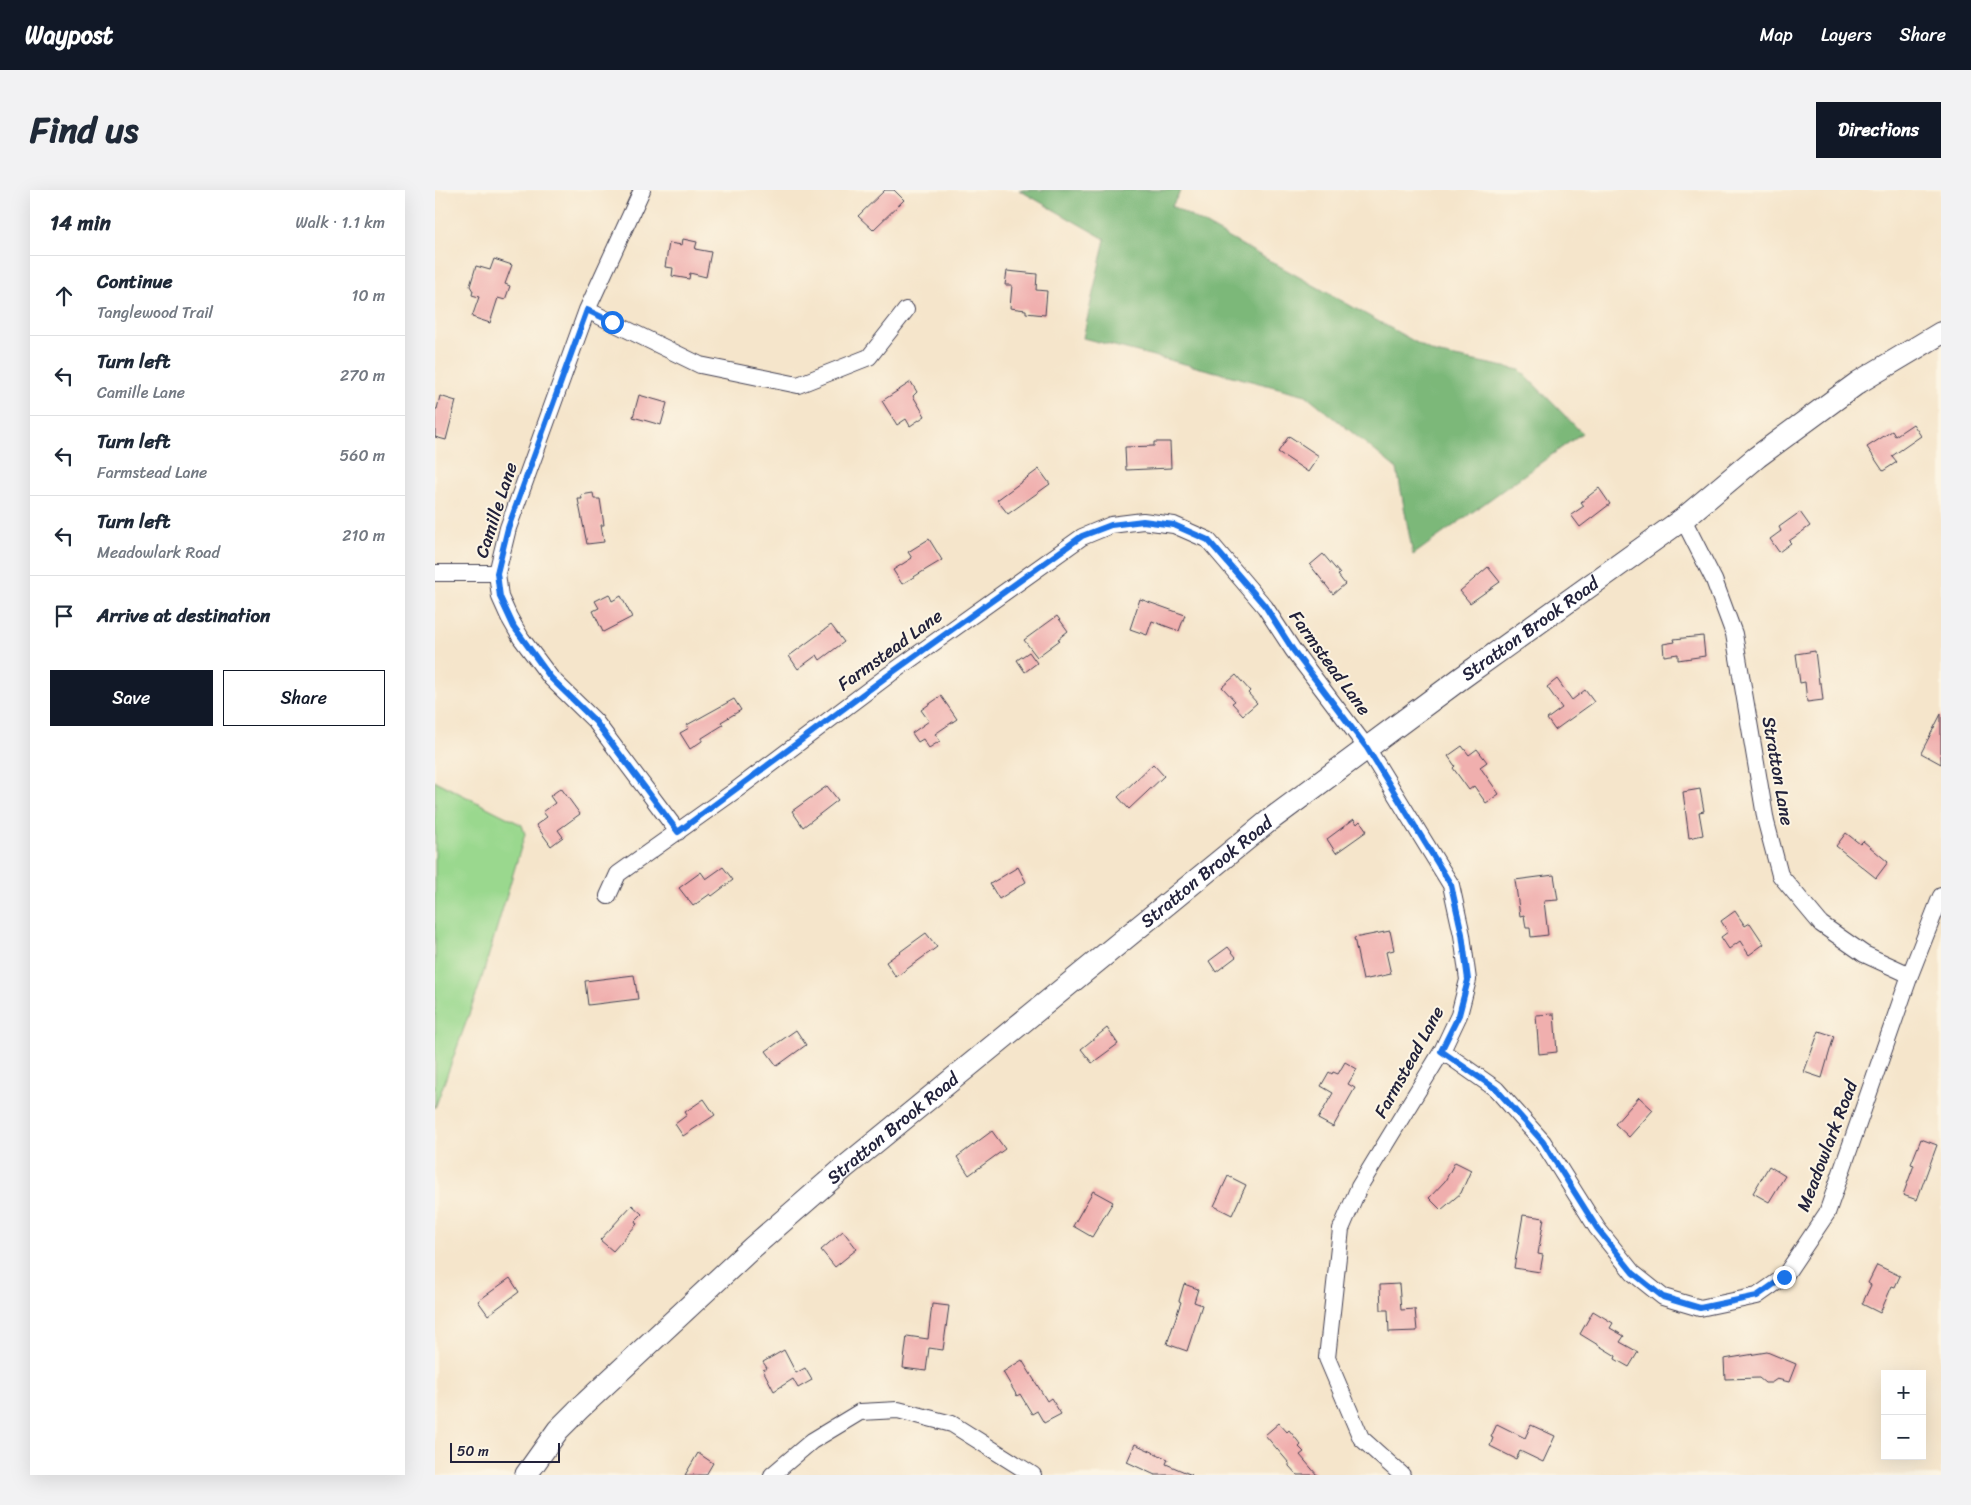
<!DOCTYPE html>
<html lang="en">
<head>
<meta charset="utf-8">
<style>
	body { margin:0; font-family:Sriracha,sans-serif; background:#f2f2f3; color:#1f2937 }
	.controls { position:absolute; right:15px; bottom:15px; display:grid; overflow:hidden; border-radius:0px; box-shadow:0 5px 20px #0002 }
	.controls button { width:45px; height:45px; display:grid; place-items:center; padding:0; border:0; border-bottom:1px solid #e0e1e3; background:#fff; color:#1f2937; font:25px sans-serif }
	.scale { position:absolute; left:15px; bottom:12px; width:110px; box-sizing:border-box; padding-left:5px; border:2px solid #22223b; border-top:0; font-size:14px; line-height:18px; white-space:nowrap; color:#22223b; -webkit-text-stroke:4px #fcf5e5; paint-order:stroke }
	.stop { position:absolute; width:15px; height:15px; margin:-11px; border:4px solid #1a73e8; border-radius:50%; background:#fff }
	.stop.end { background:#1a73e8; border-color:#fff; box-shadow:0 1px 5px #0008 }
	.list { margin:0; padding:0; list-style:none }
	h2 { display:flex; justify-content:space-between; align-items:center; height:65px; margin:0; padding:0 20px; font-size:21px }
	h2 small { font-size:16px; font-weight:400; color:#747a83 }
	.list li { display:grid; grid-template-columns:32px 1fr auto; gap:15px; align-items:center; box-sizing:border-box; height:80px; padding:0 20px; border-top:1px solid #e0e1e3 }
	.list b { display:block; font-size:19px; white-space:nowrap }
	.list p { margin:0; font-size:16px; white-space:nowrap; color:#747a83 }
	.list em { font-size:16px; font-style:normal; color:#747a83 }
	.actions { display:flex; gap:10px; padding:15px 20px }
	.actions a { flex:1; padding:11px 0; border:1px solid #111827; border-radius:0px; text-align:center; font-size:18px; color:#111827 }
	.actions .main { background:#111827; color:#fff }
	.icon { flex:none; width:28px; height:28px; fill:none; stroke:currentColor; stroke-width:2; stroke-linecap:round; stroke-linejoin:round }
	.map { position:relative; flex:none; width:1506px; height:1285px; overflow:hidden; border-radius:0px }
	header { display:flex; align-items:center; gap:30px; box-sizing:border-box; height:70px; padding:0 25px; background:#111827; color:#fff }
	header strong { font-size:24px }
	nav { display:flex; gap:28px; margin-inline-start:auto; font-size:18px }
	.intro { display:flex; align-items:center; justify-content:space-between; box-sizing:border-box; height:120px; padding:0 30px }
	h1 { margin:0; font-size:35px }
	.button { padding:12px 22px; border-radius:0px; background:#111827; color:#fff; font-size:18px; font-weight:700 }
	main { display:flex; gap:30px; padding:0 30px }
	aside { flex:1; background:#fff; border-radius:0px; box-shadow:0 5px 20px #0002 }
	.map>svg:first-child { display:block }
</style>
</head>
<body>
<header>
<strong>Waypost</strong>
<nav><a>Map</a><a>Layers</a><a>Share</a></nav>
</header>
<div class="intro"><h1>Find us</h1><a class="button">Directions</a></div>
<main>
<aside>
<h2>14 min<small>Walk · 1.1 km</small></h2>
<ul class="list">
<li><svg class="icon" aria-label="ahead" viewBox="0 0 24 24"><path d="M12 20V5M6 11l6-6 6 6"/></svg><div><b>Continue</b><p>Tanglewood Trail</p></div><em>10 m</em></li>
<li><svg class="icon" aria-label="left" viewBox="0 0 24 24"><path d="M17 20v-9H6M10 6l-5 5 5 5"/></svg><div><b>Turn left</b><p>Camille Lane</p></div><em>270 m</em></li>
<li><svg class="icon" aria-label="left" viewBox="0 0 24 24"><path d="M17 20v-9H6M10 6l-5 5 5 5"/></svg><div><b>Turn left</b><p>Farmstead Lane</p></div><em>560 m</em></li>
<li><svg class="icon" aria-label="left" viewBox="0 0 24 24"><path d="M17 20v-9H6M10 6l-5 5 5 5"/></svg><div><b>Turn left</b><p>Meadowlark Road</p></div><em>210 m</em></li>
<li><svg class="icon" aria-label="arrive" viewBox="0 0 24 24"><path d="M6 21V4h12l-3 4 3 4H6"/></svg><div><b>Arrive at destination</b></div></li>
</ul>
<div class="actions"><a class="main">Save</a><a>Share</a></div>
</aside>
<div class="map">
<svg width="1506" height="1285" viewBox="0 0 1506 1285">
	<rect width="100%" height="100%" fill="#fcf5e5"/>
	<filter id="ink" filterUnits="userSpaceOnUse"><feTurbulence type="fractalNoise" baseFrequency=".02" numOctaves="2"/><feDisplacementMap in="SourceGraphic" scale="10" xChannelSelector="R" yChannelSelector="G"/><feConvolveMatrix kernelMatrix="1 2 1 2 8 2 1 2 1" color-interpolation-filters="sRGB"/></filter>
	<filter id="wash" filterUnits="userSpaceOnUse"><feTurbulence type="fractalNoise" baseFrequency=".0096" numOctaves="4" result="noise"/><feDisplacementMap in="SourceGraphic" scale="20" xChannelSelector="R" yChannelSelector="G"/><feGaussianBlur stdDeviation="1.12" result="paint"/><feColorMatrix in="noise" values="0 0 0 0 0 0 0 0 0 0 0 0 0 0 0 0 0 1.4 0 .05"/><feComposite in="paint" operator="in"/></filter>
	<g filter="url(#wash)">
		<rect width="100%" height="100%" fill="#f5e5cb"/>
		<path fill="#9ad88e" stroke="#5e7d64" d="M0 591 87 635 90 644 45 794 0 918Z"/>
		<path fill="#7bb879" stroke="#4e6d5a" d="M584 0H746L737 16 1000 163 1085 180 1147 243 978 365 962 279 871 205 648 148 670 49Z"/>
		<g id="blocks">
			<path fill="#f0afae" d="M450 0H459L469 10 438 40 423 26Z
				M248 49 262 52 260 59 276 62 271 87 255 83 254 89 237 86 238 78 230 77 234 53 247 55Z
				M59 69 77 75 70 94 75 96 70 110 63 108 55 133 37 127 44 107 37 105 38 101 35 96 41 76 55 80Z
				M572 81 602 84 601 100 612 101 610 125 591 123V120L575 118 577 95H570Z
				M476 192 482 202 478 206 490 226 475 236 471 229 462 235 447 211Z
				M204 205 232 213 226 235 198 227Z
				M5 206 21 211 11 250 0 247V219H2Z
				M1478 234 1486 246 1457 266 1462 272 1448 281 1432 257 1457 241 1460 246Z
				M854 246 884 266 873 282 843 262Z
				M719 252H735L736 278 691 280 690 257 719 256Z
				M604 279 615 294 573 324 562 310Z
				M1164 298 1175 314 1145 337 1136 325 1149 316 1146 312Z
				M158 303 159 309H165L169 335H166L169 352 152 354 143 309H147L146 305Z
				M1365 322 1375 336 1354 351 1356 353 1344 362 1335 349 1346 341 1344 337Z
				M494 349 507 370 467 394 458 380 477 368 473 362Z
				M888 364 905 384 903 385 910 394 898 404 875 375Z
				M1053 377 1065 392 1035 413 1025 401Z
				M174 404 177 411 186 406 197 427 168 442 158 421 164 418 160 411Z
				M705 409 750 425 744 441 717 431 712 445 695 439Z
				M622 426 633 441 623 449 625 450 602 467 589 450Z
				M396 435 409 452 385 470 382 465 363 479 354 466Z
				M1268 446 1270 466 1243 470V464L1229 466 1228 454 1240 452 1239 449Z
				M1380 461 1384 493H1386L1388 510 1372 512 1370 492 1365 493 1361 464Z
				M594 462 602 473 590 482 582 470Z
				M801 485 815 501 813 503 822 513 808 525 797 513 800 511 787 497Z
				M1122 489 1137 510 1150 500 1159 512 1120 540 1112 529 1127 518 1112 497Z
				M506 506 522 529 500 544 505 551 494 558 488 549 483 552 477 543 494 531 486 520Z
				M299 509 306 520 286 532 288 535 267 548V551L255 559 245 543 254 538 252 535Z
				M1506 524V574L1486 563Z
				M1027 556 1034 565 1042 559 1052 572 1045 577 1064 604 1051 613 1039 596 1034 600 1018 578 1020 576 1013 566Z
				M718 574 729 586 694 619 683 607Z
				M392 596 403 610 368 637 357 621Z
				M126 598 145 624 123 640 128 647 116 656 101 635 112 627 108 622 120 613 115 606Z
				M1265 599 1269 621 1264 622 1268 645 1254 648 1248 602Z
				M919 629 922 634 925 631 932 641 901 663 892 649Z
				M1411 643 1425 654 1428 651 1453 672 1441 688 1401 656Z
				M288 677 298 690 277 706 275 704 258 716 244 698 266 682 271 689Z
				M583 677 591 692 564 709 555 694Z
				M1119 685 1123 710 1109 711 1113 745 1096 747 1095 738H1091L1089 725 1085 726 1080 690Z
				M1300 721 1310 736 1315 733 1329 754 1314 765 1305 751 1294 759 1286 747 1293 742 1286 731Z
				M955 741 959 760 951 762 956 784 928 790 919 748Z
				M491 743 502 757 461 787 451 772Z
				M793 757 801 767 781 782 774 771Z
				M199 785 203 809 153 815 150 791Z
				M1119 824 1122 862 1104 864 1101 825Z
				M672 838 683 854 657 873 646 859Z
				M361 840 371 855 342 876 331 861Z
				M1384 841 1399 846 1387 888 1369 882Z
				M910 872 922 879 913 894 920 898 898 937 883 929 898 903 886 896 894 882 897 884 898 882 903 884Z
				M1204 907 1218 920 1194 947 1180 934Z
				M269 909 280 925 248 946 240 934 252 925 250 922Z
				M557 941 570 959 534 985 522 967Z
				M1486 949 1502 955 1482 1010 1468 1005 1479 975 1476 974Z
				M1020 972 1036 980 1026 1003 1006 1020 994 1008 1010 991Z
				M1334 976 1350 986 1334 1012 1318 1003Z
				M793 986 811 995 797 1025 779 1016Z
				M658 1001 678 1012 657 1047 638 1036Z
				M197 1015 207 1024 200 1031 202 1034 178 1061 165 1050Z
				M1088 1025 1109 1028 1103 1064 1108 1065 1105 1082 1079 1078Z
				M408 1041 422 1059 400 1077 386 1060Z
				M1442 1075 1465 1086 1460 1097 1457 1096 1445 1123 1427 1114 1436 1095 1433 1093Z
				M75 1088 84 1102 53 1125 43 1111Z
				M749 1094 763 1099 759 1112 767 1115 752 1161 732 1154 746 1112 744 1111Z
				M964 1094 966 1120 980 1119 982 1141 954 1142 953 1120H946L945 1095Z
				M497 1114 514 1116 508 1160 494 1158 491 1181 468 1178 472 1146 493 1149Z
				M1158 1121 1178 1133 1175 1138 1189 1146 1185 1152 1203 1162 1194 1177 1180 1169 1181 1166 1145 1144Z
				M349 1160 361 1183 370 1178 377 1190 363 1198 358 1189 339 1201 328 1180 332 1178 328 1172Z
				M1332 1162 1361 1174 1354 1192 1342 1189 1336 1193H1330L1324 1188 1290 1189 1289 1169Z
				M587 1170 612 1211 616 1208 626 1224 609 1233 602 1221 597 1224 585 1204 582 1206 568 1182Z
				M844 1233 852 1242 854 1240 866 1255 864 1257 869 1262 865 1265 882 1285H862L854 1276V1273L830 1245Z
				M1062 1234 1090 1248 1096 1235 1120 1246 1108 1272 1085 1261 1081 1269 1055 1256 1058 1248 1056 1247Z
				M700 1254 733 1269 731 1274 757 1285H720L692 1272Z
				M263 1263 278 1273 271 1285H250Z"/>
		</g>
	</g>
	<g filter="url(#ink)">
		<use href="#blocks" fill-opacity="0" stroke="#423f51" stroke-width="1"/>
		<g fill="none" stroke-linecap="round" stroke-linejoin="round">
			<g stroke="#423f51" stroke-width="18">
				<path id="street" d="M207 0 152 120 73 338 62 383 65 407 74 427 86 448 116 488 160 531 243 642
					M152 120 265 175 363 195 434 167 471 120
					M1248 329 1279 390 1299 444 1331 632 1345 685 1386 734 1429 764 1475 785
					M0 383H62
					M173 706 183 684 301 600 455 484 647 347 676 335 708 331 739 335 773 350 830 417 858 460 932 558 1016 695 1027 745 1033 790 1024 825 1007 861 924 997 906 1039 892 1168 926 1248 967 1285
					M1007 861 1061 899 1108 952 1162 1038 1198 1083 1228 1107 1265 1118 1322 1106 1349 1087 1392 1023 1475 785 1506 706
					M337 1285 377 1251 425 1222 463 1220 517 1234 598 1285"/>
			</g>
			<g stroke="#423f51" stroke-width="24">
				<g id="secondary">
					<path id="s1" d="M91 1285 123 1240 144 1219 318 1057 410 977 835 630 1025 489 1248 329 1322 267 1424 192 1506 143"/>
				</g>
			</g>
			<use href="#street" stroke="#fff" stroke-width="16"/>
			<use href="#secondary" stroke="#fff" stroke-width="22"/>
		</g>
	</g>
	<g fill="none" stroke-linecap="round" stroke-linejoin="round" filter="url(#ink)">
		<path stroke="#1a73e8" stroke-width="6" d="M177 132 152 120 73 338 62 383 65 407 79 437 116 488 160 531 243 642 455 484 647 346 676 335 708 331 739 335 773 350 830 416 858 460 932 558 1016 695 1027 744 1033 790 1024 825 1006 861 1061 899 1108 952 1162 1038 1198 1083 1228 1107 1265 1118 1322 1106 1349 1087"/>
	</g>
	<g text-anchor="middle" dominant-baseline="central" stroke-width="4" stroke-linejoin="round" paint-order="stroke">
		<g font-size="18" fill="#22223b" stroke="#fcf5e5">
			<text transform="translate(61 320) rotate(-72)">Camille Lane</text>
			<text stroke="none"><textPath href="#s1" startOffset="1316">Stratton Brook Road</textPath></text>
			<text transform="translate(455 460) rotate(-36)">Farmstead Lane</text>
			<text transform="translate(895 473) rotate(54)">Farmstead Lane</text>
			<text transform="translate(1343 581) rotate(80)">Stratton Lane</text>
			<text stroke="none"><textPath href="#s1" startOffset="911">Stratton Brook Road</textPath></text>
			<text transform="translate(974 872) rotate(-61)">Farmstead Lane</text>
			<text stroke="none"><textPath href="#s1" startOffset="506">Stratton Brook Road</textPath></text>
			<text transform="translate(1392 956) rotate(-69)">Meadowlark Road</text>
		</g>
	</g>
</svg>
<div class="controls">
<button>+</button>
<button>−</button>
</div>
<div class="scale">50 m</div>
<div class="stop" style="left:177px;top:132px"></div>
<div class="stop end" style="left:1349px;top:1087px"></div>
</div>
</main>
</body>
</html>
